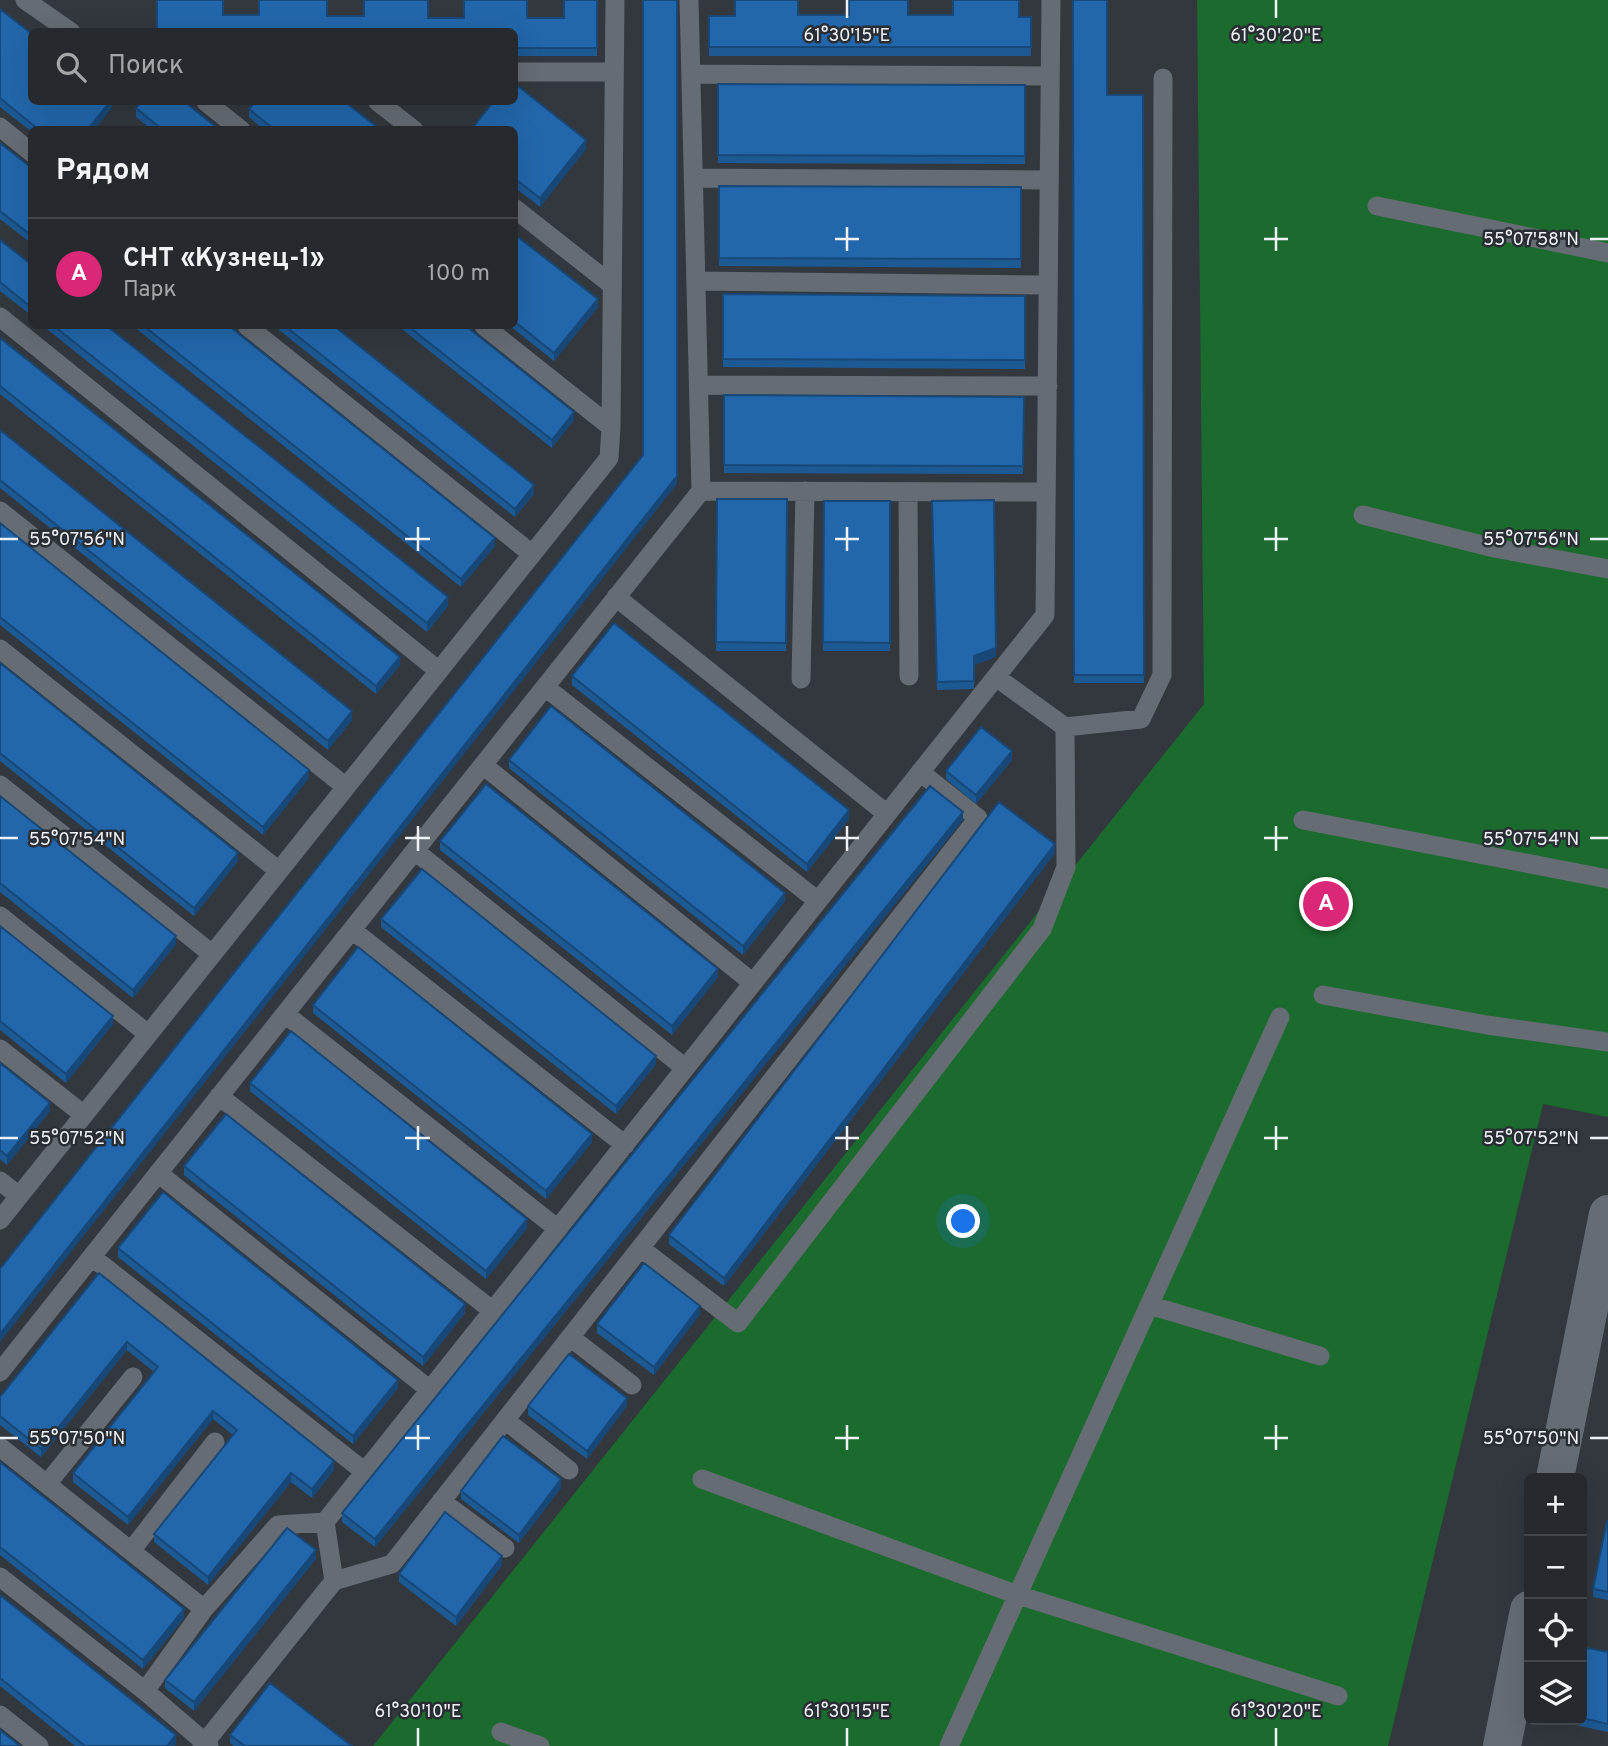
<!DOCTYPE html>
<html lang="ru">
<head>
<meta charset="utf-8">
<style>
	body { margin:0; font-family:Overpass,sans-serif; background:#32363a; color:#f1f3f6 }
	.controls { position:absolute; right:21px; bottom:21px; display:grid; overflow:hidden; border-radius:10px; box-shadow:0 7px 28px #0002 }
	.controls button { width:63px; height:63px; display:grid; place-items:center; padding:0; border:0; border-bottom:2px solid #42464a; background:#262a2e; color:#f1f3f6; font:35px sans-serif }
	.you { position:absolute; left:964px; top:1222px; width:24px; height:24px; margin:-18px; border:5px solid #fff; border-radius:50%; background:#1a73e8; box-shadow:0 0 0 10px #1a73e833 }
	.badge { display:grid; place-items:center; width:46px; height:46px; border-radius:50%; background:#db2777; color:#fff; font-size:23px; font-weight:700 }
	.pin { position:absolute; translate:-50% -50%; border:4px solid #fff; box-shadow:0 2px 7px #0006 }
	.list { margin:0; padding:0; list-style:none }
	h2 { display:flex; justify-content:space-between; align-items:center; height:91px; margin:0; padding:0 28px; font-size:30px }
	h2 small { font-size:23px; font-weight:400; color:#a4a7aa }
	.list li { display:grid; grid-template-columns:46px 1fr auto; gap:21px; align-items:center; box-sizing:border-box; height:112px; padding:0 28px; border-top:2px solid #42464a }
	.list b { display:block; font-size:26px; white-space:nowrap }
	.list p { margin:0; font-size:23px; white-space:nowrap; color:#a4a7aa }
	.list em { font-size:23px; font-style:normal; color:#a4a7aa }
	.icon { flex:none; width:38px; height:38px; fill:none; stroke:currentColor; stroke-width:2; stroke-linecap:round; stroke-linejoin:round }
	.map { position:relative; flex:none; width:1608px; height:1746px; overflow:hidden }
	.search { position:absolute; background:#262a2e; box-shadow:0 7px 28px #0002; left:28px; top:28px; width:490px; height:77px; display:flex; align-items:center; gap:18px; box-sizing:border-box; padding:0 24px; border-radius:10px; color:#a4a7aa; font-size:26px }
	.panel { position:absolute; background:#262a2e; box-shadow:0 7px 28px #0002; left:28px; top:126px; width:490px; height:203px; border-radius:10px }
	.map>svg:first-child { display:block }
</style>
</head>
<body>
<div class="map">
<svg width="1608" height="1746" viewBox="0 0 1608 1746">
	<rect width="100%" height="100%" fill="#32383e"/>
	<path fill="#1b6b2e" d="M1197 0H1608V1117L1543 1104 1388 1746H373L1204 704Z"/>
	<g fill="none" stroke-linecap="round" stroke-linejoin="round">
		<path stroke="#666c73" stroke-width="19" d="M25 0 71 32
			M514 72H614
			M691 74 1050 76
			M206 102 241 130
			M378 102 414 130
			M0 127 32 153
			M694 178 1049 180
			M1377 206 1608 253
			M514 208 612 285
			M696 281 1048 285
			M0 317 439 671
			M247 326 532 554
			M484 326 611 427
			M699 385 1048 386
			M701 491 1046 492
			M908 492 909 676
			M0 511 346 787
			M1363 515 1494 548 1608 569
			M616 597 887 814
			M0 649 279 871
			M996 677 1065 727 1141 719 1162 675 1163 78
			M801 679 805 491
			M545 687 818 901
			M483 765 753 983
			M0 785 212 954
			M1303 820 1608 879
			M415 851 685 1068
			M0 916 148 1034
			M352 930 625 1145
			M1323 995 1487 1025 1608 1042
			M285 1014 558 1229
			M0 1049 84 1115
			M219 1096 493 1311
			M158 1173 430 1390
			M0 1181 19 1196
			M0 1220 609 458 611 427 615 0
			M640 1248 738 1323 1042 929 1066 867 1065 727
			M92 1257 365 1472
			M1149 1305 1320 1356
			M570 1337 632 1385
			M0 1372 701 491 689 0
			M505 1420 569 1470
			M0 1447 204 1609
			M702 1479 1018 1595 1338 1696
			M47 1484 133 1377
			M441 1501 505 1548
			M131 1551 215 1442
			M0 1577 145 1691 209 1746
			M334 1581 392 1564 978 818 920 772
			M145 1691 204 1609 278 1525 325 1522
			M0 1715 39 1746
			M501 1732 540 1746
			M202 1746 334 1581 325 1522 1045 615 1051 0
			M949 1746 1280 1017"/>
		<path stroke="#666c73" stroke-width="38" d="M1555 1478 1608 1214
			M1502 1746 1529 1610"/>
	</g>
	<path fill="#1d5993" d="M597 0V56H514V32L223 15 428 18H564Z
		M1073 0 1107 95H1143L1144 683H1074Z
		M0 9 112 102V107L94 130H32V132L0 107Z
		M798 15 1031 17V56H709V16Z
		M718 84 1025 85V164L718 163Z
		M136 108 220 130H152L136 117Z
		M249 109 381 130H264L249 117Z
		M514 130 586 149 540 207 514 187Z
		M0 143 32 168V244L0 219Z
		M719 186 1021 187V268L719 266Z
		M514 234 598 307 554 361 510 326H514Z
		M0 240 32 265V316L0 291Z
		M723 294 1025 296V369L723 367Z
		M43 326H107L448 606 427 632Z
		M133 326H229L495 546 461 587Z
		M274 326H334L534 494 515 517Z
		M398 326H466L574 420 552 448Z
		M0 338 400 665 376 694 0 394Z
		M724 395 1024 397 1023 474 724 473Z
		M0 430 352 720 328 750 0 488Z
		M717 499H787L786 651H716Z
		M824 501H890V651H823Z
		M932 501 996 657 974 665V689L937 690Z
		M0 523 309 778 263 835 0 625Z
		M0 663 238 861 194 916 0 761Z
		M572 676 849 819 807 872 572 685Z
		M509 760 785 901 743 955 509 768Z
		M1012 760 976 804 946 779V771Z
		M0 796 176 944 133 998 0 892Z
		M963 820 375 1547 342 1522V1513Z
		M440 841 718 977 672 1035 440 850Z
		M1055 853 724 1286 669 1244V1235Z
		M381 919 656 1064 616 1114 381 927Z
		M0 926 113 1024 66 1083 0 1030Z
		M313 1005 592 1142 546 1199 313 1013Z
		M0 1063 50 1111 7 1165 0 1159Z
		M250 1083 527 1228 486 1279 250 1091Z
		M184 1166 465 1313 423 1366 184 1175Z
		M118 1248 398 1388 353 1444 118 1257Z
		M99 1273 334 1470 312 1498 291 1482 208 1585 154 1542V1534L233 1435 213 1419 128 1525 73 1482V1473L154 1372 127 1350 41 1457 0 1425V1397Z
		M700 1314 654 1375 597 1333V1324Z
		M528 1406H627L587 1459 528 1415Z
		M0 1462 184 1618 143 1669 0 1555Z
		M561 1488 519 1543 461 1499V1491Z
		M1608 1521V1600L1593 1597V1589Z
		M316 1559 194 1711 165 1688V1680Z
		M502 1565 456 1626 399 1582V1574Z
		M0 1595 176 1744 174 1746H75L0 1686Z
		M1582 1647 1608 1652V1732L1566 1723V1720H1582Z
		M230 1735 352 1746H234L230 1743Z"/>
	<path fill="#184878" d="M110 102H112V107L94 130H88Z
		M586 140V149L540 207V198Z
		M598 299V307L554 361V353Z
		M574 412V420L552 448V440Z
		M677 476V484L0 1342V1334Z
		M534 485V494L515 517V509Z
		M495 538V546L461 587V579Z
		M448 597V606L427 632V623Z
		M996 648V657L974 665V689V656Z
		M400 657V665L376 694V686Z
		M352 711V720L328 750V741Z
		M1012 751V760L976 804V795Z
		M309 770V778L263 835V827Z
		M849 810V819L807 872V864Z
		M963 812V820L375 1547V1539Z
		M1055 844V853L724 1286V1278Z
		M238 853V861L194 916V908Z
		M785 893V901L743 955V946Z
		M176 936V944L133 998V990Z
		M718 969V977L672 1035V1026Z
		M113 1016V1024L66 1083V1074Z
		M656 1056V1064L616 1114V1106Z
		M50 1103V1111L7 1165V1156Z
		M592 1134V1142L546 1199V1191Z
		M527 1219V1228L486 1279V1271Z
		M465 1304V1313L423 1366V1357Z
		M700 1306V1314L654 1375V1367Z
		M127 1342V1350L41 1457V1449Z
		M398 1380V1388L353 1444V1436Z
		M627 1398V1406L587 1459V1451Z
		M213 1411V1419L128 1525V1517Z
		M334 1461V1470L312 1498V1489Z
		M291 1473V1482L208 1585V1577Z
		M561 1479V1488L519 1543V1535Z
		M316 1550V1559L194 1711V1702Z
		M502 1556V1565L456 1626V1617Z
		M184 1609V1618L143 1669V1660Z
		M176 1735V1744L174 1746H167Z"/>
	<path fill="#2267ab" stroke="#184878" stroke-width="2" d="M157 0H223V15H259V0H327V16H364V0H428V18H464V0H527V18H564V0H597V48H514V32H157Z
		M643 0H677V476L0 1334V1269L643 455Z
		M735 0H798V15H849V0H908V15H953V0H1019V17H1031V47H709V16H735Z
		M1073 0H1107V95H1143L1144 675H1074Z
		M0 9 32 34V102H110L88 129 89 130H39L0 98Z
		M514 83 586 140 540 198 514 178V130H471L493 102H514Z
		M718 84 1025 85V156L718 155Z
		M141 102H185L220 130H163L136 108Z
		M255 102H345L381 130H275L249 109Z
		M0 143 32 168V236L0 211Z
		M719 186 1021 187V259L719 258Z
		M514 234 598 299 554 353 514 321Z
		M0 240 32 265V308L0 282Z
		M723 294 1025 296V360L723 359Z
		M54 326H107L448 597 427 623Z
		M144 326H229L495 538 461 579Z
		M285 326H334L534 485 515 509Z
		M408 326H466L574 412 552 440Z
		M0 338 400 657 376 686 0 386Z
		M724 395 1024 397 1023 466 724 465Z
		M0 430 352 711 328 741 0 480Z
		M717 499H787L786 643 716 642Z
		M994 500 996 648 974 656V681L937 682 932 501Z
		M824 501H890V643L823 642Z
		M0 523 309 770 263 827 0 617Z
		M614 623 849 810 807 864 572 676Z
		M0 663 238 853 194 908 0 753Z
		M551 706 785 893 743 946 509 760Z
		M981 727 1012 751 976 795 946 771Z
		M486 784 718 969 672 1026 440 841Z
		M930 786 963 812 375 1539 342 1513Z
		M0 796 176 936 133 990 0 883Z
		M999 802 1055 844 724 1278 669 1235Z
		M422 869 656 1056 616 1106 381 919Z
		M0 926 113 1016 66 1074 0 1021Z
		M358 947 592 1134 546 1191 313 1005Z
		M291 1031 527 1219 486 1271 250 1083Z
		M0 1063 50 1103 7 1156 0 1150Z
		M226 1114 465 1304 423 1357 184 1166Z
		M163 1192 398 1380 353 1436 118 1248Z
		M644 1263 700 1306 654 1367 597 1324Z
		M99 1273 334 1461 312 1489 291 1473 208 1577 154 1534 237 1430 213 1411 128 1517 73 1473 158 1367 127 1342 41 1449 0 1416V1397Z
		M569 1354 627 1398 587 1451 528 1406Z
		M503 1436 561 1479 519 1535 461 1491Z
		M0 1462 184 1609 143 1660 0 1547Z
		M445 1512 502 1556 456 1617 399 1574Z
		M1607 1521H1608V1592L1593 1589Z
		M287 1528 316 1550 194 1702 165 1680Z
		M0 1595 176 1735 167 1746H85L0 1678Z
		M1582 1647 1608 1652V1724L1582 1718Z
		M270 1683 352 1746H245L230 1735Z
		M0 1730 20 1746H0Z"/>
	<path fill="none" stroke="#eef1f5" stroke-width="2.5" d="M847 0V18M1276 0V18M847 227V251M1276 227V251M835 239H859M1264 239H1288M1590 239H1608M418 527V551M847 527V551M1276 527V551M0 539H18M405 539H430M835 539H859M1264 539H1288M1590 539H1608M418 826V851M847 826V851M1276 826V851M0 838H18M405 838H430M835 838H859M1264 838H1288M1590 838H1608M418 1126V1150M847 1126V1150M1276 1126V1150M0 1138H18M405 1138H430M835 1138H859M1264 1138H1288M1590 1138H1608M418 1425V1450M847 1425V1450M1276 1425V1450M0 1438H18M405 1438H430M835 1438H859M1264 1438H1288M1590 1438H1608M418 1728V1746M847 1728V1746M1276 1728V1746"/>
	<g font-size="18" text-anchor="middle" fill="#eef1f5" stroke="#292e34" stroke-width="5" stroke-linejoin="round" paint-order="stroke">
		<text x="847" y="41">61°30'15"E</text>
		<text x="1276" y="41">61°30'20"E</text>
		<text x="1531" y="245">55°07'58"N</text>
		<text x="77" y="545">55°07'56"N</text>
		<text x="1531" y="545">55°07'56"N</text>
		<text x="77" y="845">55°07'54"N</text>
		<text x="1531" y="845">55°07'54"N</text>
		<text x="77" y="1144">55°07'52"N</text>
		<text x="1531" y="1144">55°07'52"N</text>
		<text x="77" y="1444">55°07'50"N</text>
		<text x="1531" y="1444">55°07'50"N</text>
		<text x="418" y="1717">61°30'10"E</text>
		<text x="847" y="1717">61°30'15"E</text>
		<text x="1276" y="1717">61°30'20"E</text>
	</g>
</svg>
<div class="controls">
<button>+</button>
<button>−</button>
<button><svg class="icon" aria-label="locate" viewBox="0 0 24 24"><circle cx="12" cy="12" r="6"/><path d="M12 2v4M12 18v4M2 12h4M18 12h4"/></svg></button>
<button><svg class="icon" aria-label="layers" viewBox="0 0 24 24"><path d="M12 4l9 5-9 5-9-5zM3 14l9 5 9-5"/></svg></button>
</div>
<div class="you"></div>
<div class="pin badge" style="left:1326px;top:904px">A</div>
<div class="search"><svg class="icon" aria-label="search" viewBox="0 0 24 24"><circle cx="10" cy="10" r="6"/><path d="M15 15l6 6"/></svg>Поиск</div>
<section class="panel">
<h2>Рядом<small></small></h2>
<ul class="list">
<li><span class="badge">A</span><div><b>СНТ «Кузнец-1»</b><p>Парк</p></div><em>100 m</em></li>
</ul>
</section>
</div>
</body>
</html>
